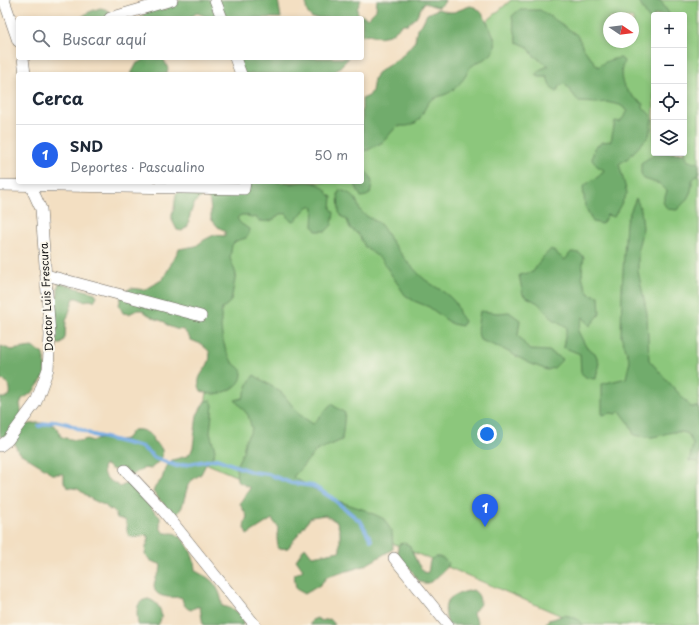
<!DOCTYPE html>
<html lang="es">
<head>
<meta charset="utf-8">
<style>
	body { margin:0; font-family:"Playpen Sans",sans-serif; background:#f2f2f3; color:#1f2937 }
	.controls { position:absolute; right:12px; top:12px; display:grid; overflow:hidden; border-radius:4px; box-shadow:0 2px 6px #0003 }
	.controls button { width:36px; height:36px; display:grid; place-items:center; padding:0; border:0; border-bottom:1px solid #e0e1e3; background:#fff; color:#1f2937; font:20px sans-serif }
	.compass { position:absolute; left:603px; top:12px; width:36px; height:36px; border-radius:50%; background:#fff; box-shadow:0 2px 6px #0003; rotate:103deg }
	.you { position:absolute; left:487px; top:434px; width:14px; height:14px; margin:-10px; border:3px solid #fff; border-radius:50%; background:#1a73e8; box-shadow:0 0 0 6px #1a73e833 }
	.badge { display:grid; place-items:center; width:26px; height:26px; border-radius:50%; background:#2563eb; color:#fff; font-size:13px; font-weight:700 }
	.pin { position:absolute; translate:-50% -33px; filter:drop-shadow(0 1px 2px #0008) }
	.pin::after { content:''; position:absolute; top:21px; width:14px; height:12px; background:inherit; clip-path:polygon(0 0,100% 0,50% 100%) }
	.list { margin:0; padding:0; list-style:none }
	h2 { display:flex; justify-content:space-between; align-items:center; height:52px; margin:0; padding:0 16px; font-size:17px }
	h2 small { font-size:13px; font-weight:400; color:#747a83 }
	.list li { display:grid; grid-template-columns:26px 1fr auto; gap:12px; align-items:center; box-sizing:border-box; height:60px; padding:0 16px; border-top:1px solid #e0e1e3 }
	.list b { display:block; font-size:15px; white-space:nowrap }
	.list p { margin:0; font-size:13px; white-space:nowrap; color:#747a83 }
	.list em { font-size:13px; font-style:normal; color:#747a83 }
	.icon { flex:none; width:22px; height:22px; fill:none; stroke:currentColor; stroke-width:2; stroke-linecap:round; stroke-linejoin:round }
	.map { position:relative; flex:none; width:699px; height:625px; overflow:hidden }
	.search { position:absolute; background:#fff; box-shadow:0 2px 6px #0003; left:16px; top:16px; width:348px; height:44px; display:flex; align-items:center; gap:10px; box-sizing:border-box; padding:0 14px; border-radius:4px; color:#747a83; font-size:15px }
	.panel { position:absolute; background:#fff; box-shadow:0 2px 6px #0003; left:16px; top:72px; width:348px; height:112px; border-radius:4px }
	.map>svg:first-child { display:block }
</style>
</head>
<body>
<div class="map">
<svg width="699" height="625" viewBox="0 0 699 625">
	<rect width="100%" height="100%" fill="#fbf7ec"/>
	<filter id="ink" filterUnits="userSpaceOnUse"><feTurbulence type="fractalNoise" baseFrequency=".025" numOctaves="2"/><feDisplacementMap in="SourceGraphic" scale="8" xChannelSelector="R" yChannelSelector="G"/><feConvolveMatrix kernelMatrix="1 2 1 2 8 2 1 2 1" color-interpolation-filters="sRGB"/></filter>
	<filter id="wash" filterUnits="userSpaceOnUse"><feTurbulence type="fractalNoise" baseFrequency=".012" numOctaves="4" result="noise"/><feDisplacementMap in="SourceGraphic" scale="16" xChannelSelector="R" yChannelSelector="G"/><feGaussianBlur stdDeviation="0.9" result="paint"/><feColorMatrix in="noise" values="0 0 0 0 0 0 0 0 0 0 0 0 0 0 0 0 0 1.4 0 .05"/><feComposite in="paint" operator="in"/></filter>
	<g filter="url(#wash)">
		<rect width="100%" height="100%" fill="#f3dfc2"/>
		<path fill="#8cc77c" stroke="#54724c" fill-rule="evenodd" d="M511 0H699V625H583L196 459 238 206 284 182H362V129L394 103ZM654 15H684V153H654ZM609 18H633V42H609Z"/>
		<path fill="#71ac6c" stroke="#466444" d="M181 0H278L281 18H210L197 13 189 18H140L148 10 159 8 164 10 172 2H177Z
			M307 0H361L357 9 358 14 368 18 376 10 377 0H445L444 3 439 7C433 7 430 4 424 3L416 17 408 24H403L390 35 379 37 369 34 362 36V18H312C306 13 305 7 307 0Z
			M638 0H660L670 15H654V24L647 16Z
			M470 6C479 7 483 14 487 22 490 30 499 41 494 50 490 59 479 60 472 66 468 69 468 71 466 75 463 81 456 87 452 91 445 96 433 97 430 101 424 107 422 119 415 123 408 127 405 126 397 126L383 142 368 150 362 151V99L369 96 372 91 374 79 377 73 402 56 415 41 417 28 422 24 427 14 438 9 448 12H454Z
			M100 8C108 9 110 12 114 18H80L89 12Z
			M519 10H540L563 25 578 36 583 48 598 67C605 61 611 59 621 58L624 61C616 82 626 92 643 104V107L651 116 652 119 649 136 628 158 619 164 627 193 614 217 607 215 602 224 593 222 585 206 583 187C590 180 599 179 604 170L597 166 592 160 594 148 603 142 611 141 615 121 620 122 628 111 620 105 606 102 597 103 579 102 565 84 559 86 557 92 551 88 547 77H539L536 75 541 69 549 66 533 55 528 47 517 42 512 16Z
			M146 58H163L168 68 167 74H131L137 63 142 61Z
			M237 58H349L333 74H241Z
			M684 144 685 153 688 161 699 162V174L692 180C693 194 686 201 677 210L667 209 663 202 667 191 660 184 644 179 641 173V163L652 156 654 152V153H684Z
			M362 168 371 177 372 184 370 194 366 196 361 197 354 182H362Z
			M244 182H288L291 184C301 181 315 180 323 187 327 190 327 194 332 197L331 208 334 213 332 225 326 231H316L313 226 314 208 309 206C303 210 300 217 294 221L289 219 287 214C275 212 278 220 269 221 266 222 263 221 259 221L256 217 251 218 246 215H241L237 218 240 223 249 229V234L246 238 236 241 232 245 230 258 236 274 231 301 222 309C219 326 222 345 231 360 234 366 242 367 242 374 242 387 224 394 213 394 209 394 205 392 201 391 194 376 205 373 209 361 210 358 210 354 209 351L201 344 191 340 184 330 176 329 168 326 165 322 156 319 147 314 142 310H137L129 314 123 313 119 305 121 297 124 292 131 288 145 290 163 279 179 249 196 246 204 240 214 235 225 236V231L218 227 211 219C211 214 211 208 210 203 210 200 207 197 204 197 193 197 189 218 188 226L182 231 177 230 172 220V214L174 209 176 194 180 191H233Z
			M340 190C347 192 354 195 357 202 358 204 359 208 360 210 365 217 374 219 380 224 385 230 388 236 392 242 400 253 408 263 417 272 427 284 443 289 453 300 459 306 458 315 464 321L462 326 452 324 429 307 414 301 405 295 381 259 365 247 359 235 350 228 347 220 342 217 339 212 338 194Z
			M636 198 641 210 643 228 638 248V271L647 313 649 360 691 407H699V460L697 462 689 461 693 444 687 433C670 430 668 434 653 437 648 438 640 436 634 435L629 423 620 411 616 414 611 413 602 415V384L626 378 630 361 621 336 622 288 626 222Z
			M551 249 565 260 571 252 579 253 584 257C581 275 581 278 589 294L599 296 600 314 590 326 583 317 578 331 586 347 595 353 599 362 596 379 587 378 581 373 580 354 563 347 567 327 553 319 538 303 523 295 519 275 533 272 542 258Z
			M59 283 95 293 97 296 94 301 89 300 84 301 77 298H74L66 321 65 338 61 344H58L54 340 53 329 56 316 54 308 58 294V288Z
			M480 311 498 313 509 312 520 320 518 335 529 350 549 351 563 359 554 368 547 370 529 363 501 348 480 340 477 329Z
			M1 346 11 350 32 347 42 353 45 358V376L32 393 22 399 20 404 22 416 5 437H0V398H5L10 395C11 387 9 384 3 380L0 381Z
			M254 375 282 393 300 415 313 424 331 404 345 413 342 440 316 451 293 477 332 499 365 510 384 519 392 532 393 549 364 566 327 577 320 585 305 594 296 589 294 575 303 570 296 560 305 547 312 556 340 551V532L337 522 325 515 311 517 288 548 278 549 277 538 278 527 272 519 247 535 244 526 247 516 240 504 250 488 237 481 236 466 243 452 245 441 252 429 248 415 235 400 243 398 249 382Z
			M211 400 213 405 210 433 215 450 214 455 206 464 201 474 191 481 188 485 182 507 178 513 173 515 153 492 155 487 162 479 165 469 172 460 187 456 191 452 193 447 197 415 205 401Z
			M36 423C46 423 60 423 60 436L65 438 81 441 87 439 92 441 104 438 115 441 126 439 133 430C142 429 145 431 152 436L153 441C156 443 159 445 161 448 166 456 156 465 150 469 142 466 138 472 131 476 125 472 121 468 113 470L106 465H104C99 478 113 481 120 487L126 484 136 488 152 509 160 517C160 522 159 532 166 533 170 534 173 532 176 534 187 540 195 557 195 570 199 574 204 575 208 578 217 584 222 596 222 606 232 608 244 612 243 625H203L200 607H196L191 610C185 608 183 604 182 598L180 597C167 598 148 597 156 578 158 574 161 571 161 566L160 564 151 561 145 555 146 547 149 539 148 536 146 535C139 537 128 541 127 530 127 525 127 524 125 520L117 518 115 513 112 509 109 510 106 506 91 499 78 489 67 487 64 482V474H51L46 469 18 452 14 441 25 425Z
			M404 543 409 545 418 564 425 573 428 572C429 569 429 564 430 561 435 553 444 558 448 563 446 569 444 571 439 575 434 581 426 587 418 580 415 578 414 573 411 570 404 562 394 555 399 544Z
			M473 590C479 594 480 598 480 604L473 613C473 617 478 620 478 625H448C440 599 450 595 473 590Z
			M148 599C160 602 165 616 158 625H138C137 614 134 601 148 599Z
			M564 615C574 617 576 617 583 625H545L548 620 553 619Z
			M317 618 321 621 330 619 332 621 335 625H310L312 620Z"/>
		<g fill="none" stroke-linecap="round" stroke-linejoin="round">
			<path stroke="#73aae2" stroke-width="4" d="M39 426 55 421 68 424 93 435 142 447 155 458 177 466 217 459 252 472 268 474 291 483 313 486 332 498 361 522 371 540"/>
		</g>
	</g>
	<g filter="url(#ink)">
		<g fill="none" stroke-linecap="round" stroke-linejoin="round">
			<g stroke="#676056" stroke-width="12">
				<path id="minor" d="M4 0 18 41
					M215 0 222 18
					M110 18 172 0
					M23 58 25 74
					M235 58 241 74
					M0 185 244 189 245 182
					M46 275 201 316
					M0 446 8 440 36 402 48 369 50 335 41 209 31 187V182
					M125 470 161 508 255 625
					M394 558 448 625"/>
			</g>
			<use href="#minor" stroke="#fff" stroke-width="11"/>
		</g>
	</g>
	<g text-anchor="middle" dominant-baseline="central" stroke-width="4" stroke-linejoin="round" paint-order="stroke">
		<g font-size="11" fill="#1c1c1c" stroke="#fbf7ec">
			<text transform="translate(46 297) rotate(-93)">Doctor Luis Frescura</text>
		</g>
	</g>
</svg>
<div class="controls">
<button>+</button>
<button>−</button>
<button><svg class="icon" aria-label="locate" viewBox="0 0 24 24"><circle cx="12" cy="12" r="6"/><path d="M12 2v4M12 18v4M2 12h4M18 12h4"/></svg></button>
<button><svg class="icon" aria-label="layers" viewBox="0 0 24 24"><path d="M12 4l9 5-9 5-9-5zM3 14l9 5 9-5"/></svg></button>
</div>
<svg class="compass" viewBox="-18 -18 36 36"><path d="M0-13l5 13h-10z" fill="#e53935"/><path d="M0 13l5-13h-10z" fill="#747a83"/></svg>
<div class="you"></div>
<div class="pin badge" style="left:485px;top:527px">1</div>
<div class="search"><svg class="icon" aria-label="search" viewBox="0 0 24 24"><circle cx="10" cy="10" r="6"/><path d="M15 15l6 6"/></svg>Buscar aquí</div>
<section class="panel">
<h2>Cerca<small></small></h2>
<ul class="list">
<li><span class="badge">1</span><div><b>SND</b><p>Deportes · Pascualino</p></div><em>50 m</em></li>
</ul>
</section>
</div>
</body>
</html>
